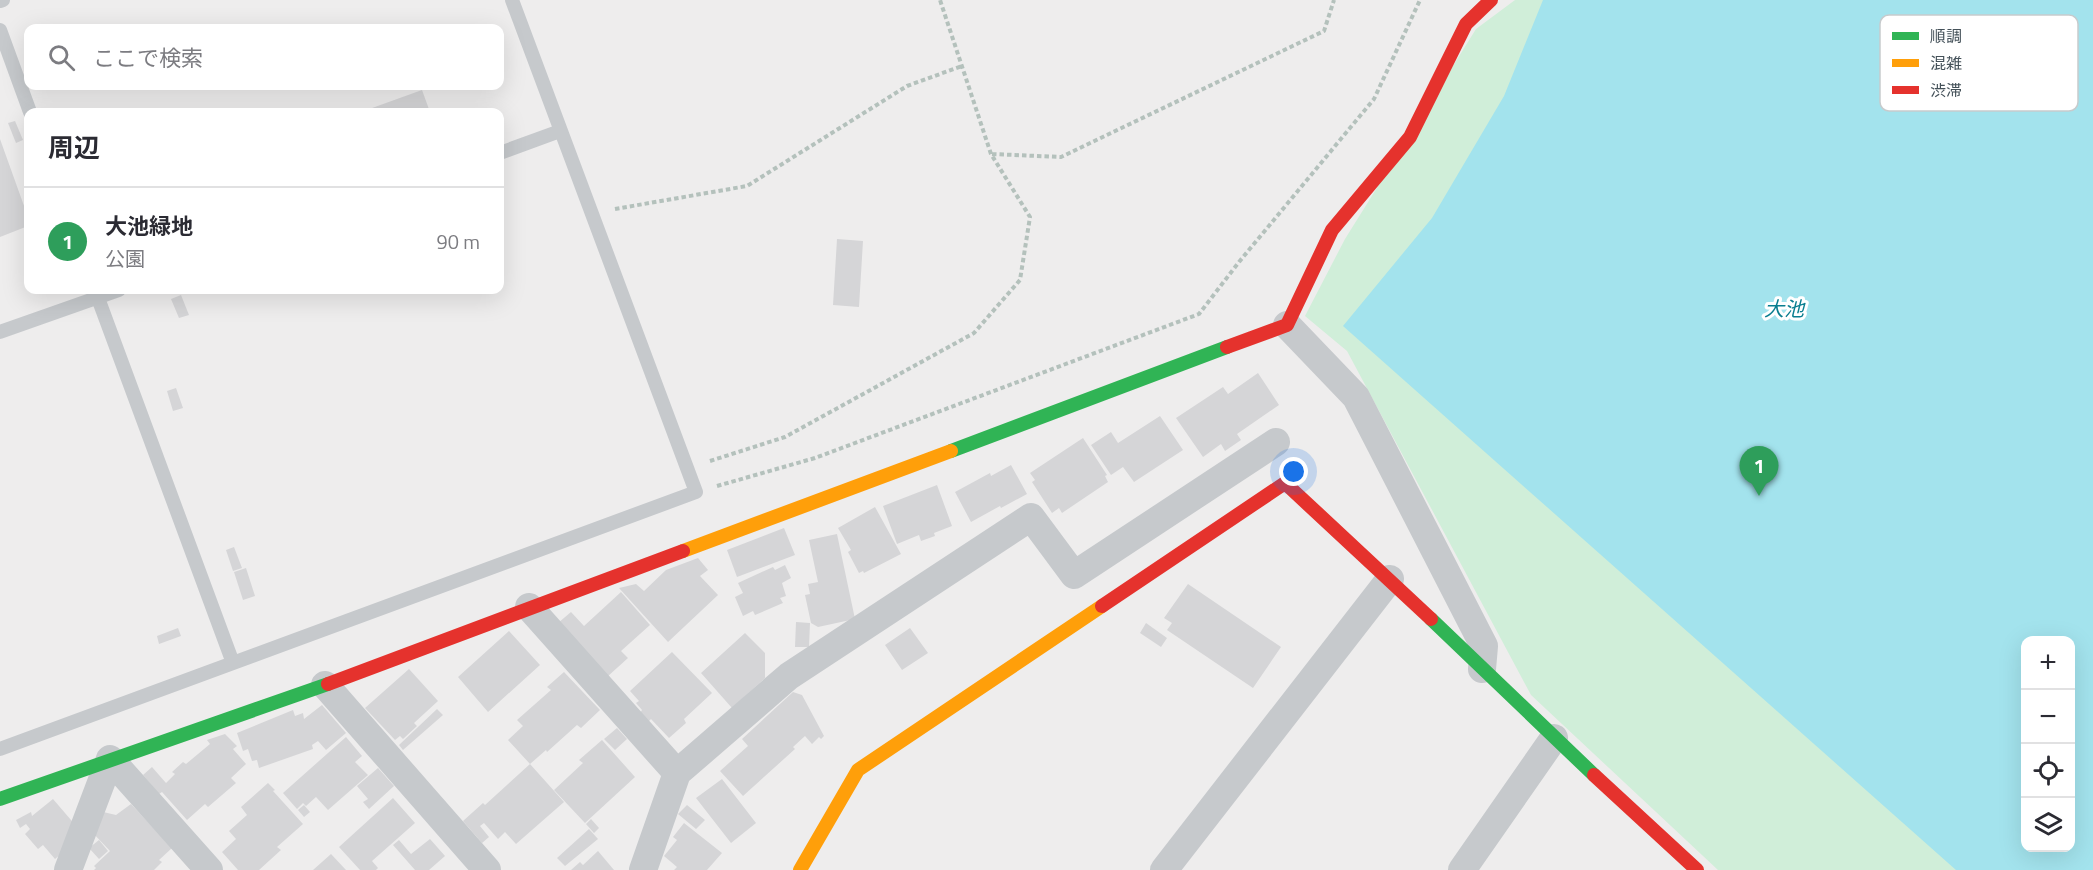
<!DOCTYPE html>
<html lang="ja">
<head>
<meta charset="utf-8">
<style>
	body { margin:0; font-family:"Titillium Web","Noto Sans JP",sans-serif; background:#f2f2f3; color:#2b2b33 }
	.controls { position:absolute; right:18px; bottom:18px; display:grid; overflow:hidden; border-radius:12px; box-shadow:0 6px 24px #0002 }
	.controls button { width:54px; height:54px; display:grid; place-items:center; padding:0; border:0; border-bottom:2px solid #e1e1e2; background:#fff; color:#2b2b33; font:30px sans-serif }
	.you { position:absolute; left:1294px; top:472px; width:21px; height:21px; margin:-15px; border:4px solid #fff; border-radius:50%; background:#1a73e8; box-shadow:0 0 0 9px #1a73e833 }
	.badge { display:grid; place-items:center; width:39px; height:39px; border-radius:50%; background:#80888d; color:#fff; font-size:20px; font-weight:700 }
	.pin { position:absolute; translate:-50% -50px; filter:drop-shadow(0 2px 3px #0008) }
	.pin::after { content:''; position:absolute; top:32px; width:21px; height:18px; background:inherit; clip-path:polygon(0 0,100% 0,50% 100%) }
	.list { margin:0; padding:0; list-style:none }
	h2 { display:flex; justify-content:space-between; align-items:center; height:78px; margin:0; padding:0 24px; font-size:26px }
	h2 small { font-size:20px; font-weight:400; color:#7c7c81 }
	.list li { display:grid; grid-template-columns:39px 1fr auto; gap:18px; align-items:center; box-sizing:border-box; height:108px; padding:0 24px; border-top:2px solid #e1e1e2 }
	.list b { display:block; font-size:22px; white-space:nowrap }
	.list p { margin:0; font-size:20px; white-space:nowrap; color:#7c7c81 }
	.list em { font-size:20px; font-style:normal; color:#7c7c81 }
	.icon { flex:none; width:33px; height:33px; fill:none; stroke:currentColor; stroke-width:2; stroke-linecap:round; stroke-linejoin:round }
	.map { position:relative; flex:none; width:2093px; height:870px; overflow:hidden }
	.search { position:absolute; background:#fff; box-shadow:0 6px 24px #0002; left:24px; top:24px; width:480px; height:66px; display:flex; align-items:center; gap:15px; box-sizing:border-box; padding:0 21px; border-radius:12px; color:#7c7c81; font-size:22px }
	.panel { position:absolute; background:#fff; box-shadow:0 6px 24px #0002; left:24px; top:108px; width:480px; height:186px; border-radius:12px }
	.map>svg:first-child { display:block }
</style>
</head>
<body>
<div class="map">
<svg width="2093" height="870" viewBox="0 0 2093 870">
	<rect width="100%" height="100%" fill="#eeeded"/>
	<path fill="#d0eed9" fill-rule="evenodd" d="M1515 0H2093V870H1718L1531 695 1347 351 1305 316 1345 239 1476 29ZM2026 640H2070V848H2026Z"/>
	<path fill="#a3e3ed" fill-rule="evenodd" d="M1543 0H2093V870H1956L1343 326 1432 218 1504 96ZM2026 640H2070V848H2026Z"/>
	<path fill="#d5d5d7" d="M422 90 430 112H361Z
		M15 121 23 140 16 143 8 123Z
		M0 139 28 217V226L0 237Z
		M837 239 863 241 859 307 833 305Z
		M181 295 189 315 179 318 171 299Z
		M1258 373 1279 405 1237 434 1241 440 1225 451 1221 444 1203 457 1176 418 1223 387 1228 394Z
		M176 388 183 408 173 411 167 391Z
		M1160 416 1183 450 1134 482 1123 467 1111 475 1091 445 1111 432 1118 443Z
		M1083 438 1107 475 1105 476 1108 482 1062 513 1059 508 1052 513 1032 482 1035 480 1030 473Z
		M1011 465 1027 494 1001 508 1000 506 971 522 955 492 990 473 991 476Z
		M937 485 952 526 934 533 935 536 921 541 919 535 897 544 883 506Z
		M875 507 901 554 864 573 863 571 859 573 848 552 851 550 838 528Z
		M784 528 795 555 737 577 727 550Z
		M837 534 855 619 818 627 811 623 805 595 810 594 808 584 818 582 809 540Z
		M234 547 242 568 233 571 226 550Z
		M698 558 708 570 700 576 718 595 668 642 619 588 636 584 644 591 666 570Z
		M785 565 791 578 782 583 786 596 780 598 783 603 755 615 753 611 743 616 735 597 743 593 738 583 773 567 775 570Z
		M246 568 255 596 243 600 234 572Z
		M1188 584 1281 647 1253 688 1167 630 1172 623 1164 618Z
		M621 592 650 625 621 651 628 658 607 677 558 623 571 612 584 626Z
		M796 622 810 623 809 647H795Z
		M1146 623 1167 638 1161 647 1140 633Z
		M178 628 181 636 159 644 157 636Z
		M910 628 928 653 902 670 885 645Z
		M509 631 540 665 488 712 458 677Z
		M745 633 765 653V678L732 708 701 673Z
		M672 652 712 693 684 719 686 723 669 738 651 719 648 722 640 713 642 710 636 703 639 701 630 691Z
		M409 669 438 701 414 723 417 726 403 739 400 736 395 740 365 708Z
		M564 672 600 710 581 728 577 725 547 752 546 750 530 764 508 740 523 726 517 720 551 690 547 687Z
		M793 692 802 695 824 736 821 739 819 737 812 744 805 736 793 747 795 749 743 796 720 771 748 746 742 739Z
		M322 705 346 733 326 750 318 741 312 745 313 749 259 768 257 760 252 761 248 749 243 751 237 733 293 710 295 716 303 713 304 719Z
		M437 709 443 715 403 750 399 745Z
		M617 728 627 739 615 750 604 739Z
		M225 734 237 746 233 749 246 764 231 778 236 783 208 807 205 804 187 820 162 792 159 794 143 775 152 767 166 783 175 774 172 772 183 762 186 764 210 744 207 740Z
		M346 737 362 756 355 762 368 775 328 810 316 797 306 806 303 803 297 809 283 793Z
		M602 740 635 777 585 823 554 790 583 763 579 760Z
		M530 764 564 802 516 844 505 832 498 839 484 823 480 826 489 837 482 843 463 821 483 803 485 805Z
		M378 768 394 786 369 809 363 802 368 799 357 786Z
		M722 779 756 823 731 843 696 798Z
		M268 783 275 790 273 791 303 824 277 847 281 850 259 870H238L222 852 236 839 229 831 247 815 241 807Z
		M393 798 415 823 372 861 378 868 376 870H360L339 847Z
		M53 799 77 827 73 844 55 859 43 845 38 849 25 834 30 829 26 824 20 828 16 820 31 812 32 816Z
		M131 804 172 848 159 860 162 862 154 870H94L96 868 94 866 110 851 92 832 99 811 116 815Z
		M304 805 310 812 304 817 298 810Z
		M687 805 705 820 696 829 678 814Z
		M591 819 599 828 594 833 586 824Z
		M684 823 722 853 707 870H674L677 867 664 856 677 840 673 837Z
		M589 829 598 839 565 866 557 858Z
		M430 839 445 856 429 870H415L393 845 399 840 411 854Z
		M99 840 108 851 99 859 89 848Z
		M598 851 614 870H571L580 862 583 865Z
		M331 854 346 870H313Z"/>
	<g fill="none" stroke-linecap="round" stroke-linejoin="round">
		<path stroke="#b4c1bc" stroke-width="4" stroke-dasharray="4.5 3" stroke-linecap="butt" d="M992 154 1061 157 1324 31 1334 0
			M615 209 747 186 907 86 962 66
			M710 461 785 437 974 333 1020 280 1030 217 991 154 940 0
			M717 486 815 458 1199 314 1239 262 1374 99 1420 0"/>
		<path stroke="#c6c9cc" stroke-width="14" d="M0 1 3 0
			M0 30 30 112
			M500 153 560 131
			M95 290 233 663
			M0 332 119 290
			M0 749 696 492 512 0"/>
		<path stroke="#c6c9cc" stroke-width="28" d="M1287 325 1356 397 1484 646 1482 669
			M529 607 677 773
			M325 685 487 870
			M68 870 110 759 209 870
			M643 870 677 773 789 676 1031 517 1074 575 1276 442
			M1164 870 1390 579
			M1462 870 1554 738"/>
		<path stroke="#30b455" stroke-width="14" d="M951 451 1227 347
			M1431 619 1594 775
			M0 799 328 684"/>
		<path stroke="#ff9f0a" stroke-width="14" d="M683 551 951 451
			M800 870 858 770 1102 606"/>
		<path stroke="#e5322d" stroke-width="14" d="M1227 347 1287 325 1332 230 1410 137 1466 24 1491 0
			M1102 606 1285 483 1431 619
			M328 684 683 551
			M1594 775 1697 870"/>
	</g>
	<g text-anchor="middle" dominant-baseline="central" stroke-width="6" stroke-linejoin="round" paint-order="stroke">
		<g font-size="20" font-style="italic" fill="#0a7e90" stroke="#fff">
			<text x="1784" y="308">大池</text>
		</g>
	</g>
	<rect x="1880" y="15" width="198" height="96" rx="9" fill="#fff" stroke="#c7cbcd" stroke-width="1.5"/>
	<rect x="1892" y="32" width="27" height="8" fill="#30b455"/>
	<rect x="1892" y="59" width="27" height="8" fill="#ff9f0a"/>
	<rect x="1892" y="86" width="27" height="8" fill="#e5322d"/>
	<g font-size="16" fill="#445159">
		<text x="1930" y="42">順調</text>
		<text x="1930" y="69">混雑</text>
		<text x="1930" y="96">渋滞</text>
	</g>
</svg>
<div class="controls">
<button>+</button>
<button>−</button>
<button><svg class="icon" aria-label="locate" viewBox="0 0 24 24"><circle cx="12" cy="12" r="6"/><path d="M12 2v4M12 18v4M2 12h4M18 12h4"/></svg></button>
<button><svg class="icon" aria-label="layers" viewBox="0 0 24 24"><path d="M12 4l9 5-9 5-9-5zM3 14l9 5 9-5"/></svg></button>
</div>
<div class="you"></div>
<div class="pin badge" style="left:1759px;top:496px;background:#2e9e5b">1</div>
<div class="search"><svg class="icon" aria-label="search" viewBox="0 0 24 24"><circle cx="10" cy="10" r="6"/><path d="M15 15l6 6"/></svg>ここで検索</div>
<section class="panel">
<h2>周辺<small></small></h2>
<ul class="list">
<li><span class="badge" style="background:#2e9e5b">1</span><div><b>大池緑地</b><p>公園</p></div><em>90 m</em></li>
</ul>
</section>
</div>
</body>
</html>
